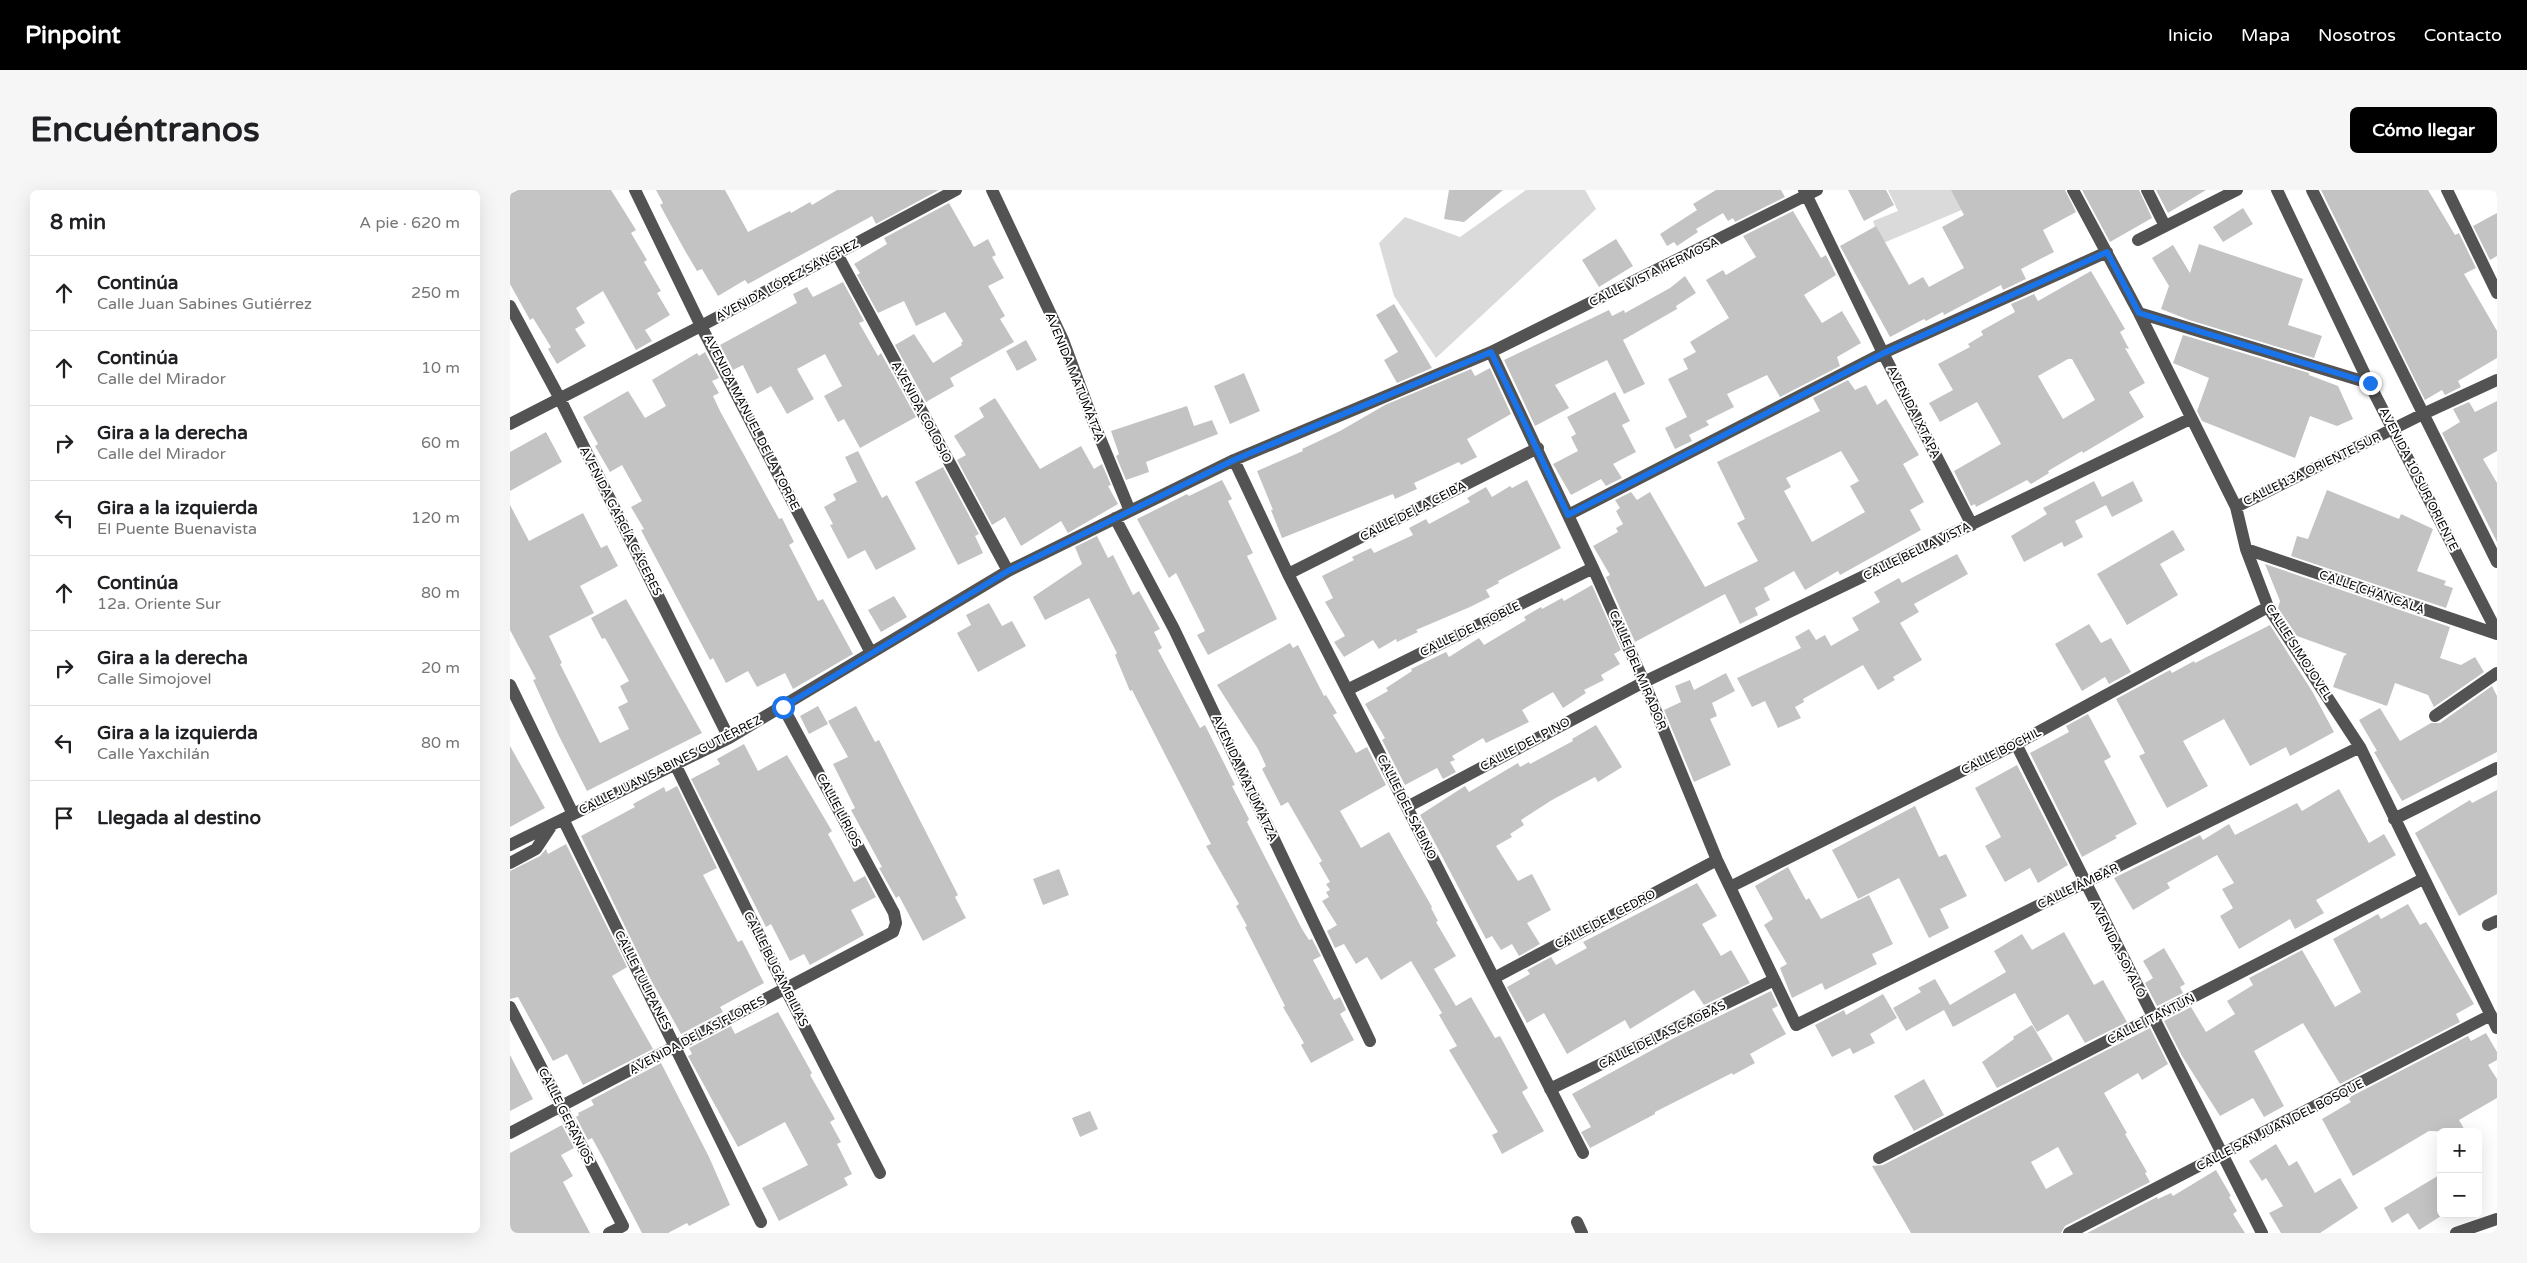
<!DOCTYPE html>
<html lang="es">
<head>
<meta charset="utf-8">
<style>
	body { margin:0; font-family:"Varela Round",sans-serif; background:#f6f6f6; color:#202124 }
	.controls { position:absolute; right:15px; bottom:15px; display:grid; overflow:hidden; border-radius:8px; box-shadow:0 5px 20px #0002 }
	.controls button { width:45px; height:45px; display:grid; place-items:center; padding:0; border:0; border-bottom:1px solid #e0e0e0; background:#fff; color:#202124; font:25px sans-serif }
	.stop { position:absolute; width:15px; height:15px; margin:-11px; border:4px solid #1a73e8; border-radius:50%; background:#fff }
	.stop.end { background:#1a73e8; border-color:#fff; box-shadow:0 1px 5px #0008 }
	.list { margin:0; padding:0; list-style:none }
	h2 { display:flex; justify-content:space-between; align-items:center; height:65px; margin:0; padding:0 20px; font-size:21px }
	h2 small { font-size:16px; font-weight:400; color:#757577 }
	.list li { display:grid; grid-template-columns:32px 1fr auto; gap:15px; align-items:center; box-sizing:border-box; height:75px; padding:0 20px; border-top:1px solid #e0e0e0 }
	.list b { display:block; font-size:19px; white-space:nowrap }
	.list p { margin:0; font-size:16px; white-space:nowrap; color:#757577 }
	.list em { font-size:16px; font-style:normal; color:#757577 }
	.icon { flex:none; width:28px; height:28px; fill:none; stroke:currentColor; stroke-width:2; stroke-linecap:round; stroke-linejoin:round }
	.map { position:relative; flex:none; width:1987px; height:1043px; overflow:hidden; border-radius:8px }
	header { display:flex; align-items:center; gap:30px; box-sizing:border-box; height:70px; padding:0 25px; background:#000; color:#fff }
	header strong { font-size:24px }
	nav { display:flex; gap:28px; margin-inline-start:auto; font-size:18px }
	.intro { display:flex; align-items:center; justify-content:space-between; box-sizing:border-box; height:120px; padding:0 30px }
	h1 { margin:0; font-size:35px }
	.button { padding:12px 22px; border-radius:8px; background:#000; color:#fff; font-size:18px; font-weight:700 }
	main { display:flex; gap:30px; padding:0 30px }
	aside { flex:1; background:#fff; border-radius:8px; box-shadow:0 5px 20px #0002 }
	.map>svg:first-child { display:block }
</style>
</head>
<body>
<header>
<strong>Pinpoint</strong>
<nav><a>Inicio</a><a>Mapa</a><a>Nosotros</a><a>Contacto</a></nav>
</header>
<div class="intro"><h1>Encuéntranos</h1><a class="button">Cómo llegar</a></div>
<main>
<aside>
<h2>8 min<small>A pie · 620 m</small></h2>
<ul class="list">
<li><svg class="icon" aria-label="ahead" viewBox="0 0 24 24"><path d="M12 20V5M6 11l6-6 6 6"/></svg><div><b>Continúa</b><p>Calle Juan Sabines Gutiérrez</p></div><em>250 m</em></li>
<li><svg class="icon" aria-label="ahead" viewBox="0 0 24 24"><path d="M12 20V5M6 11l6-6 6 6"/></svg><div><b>Continúa</b><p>Calle del Mirador</p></div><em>10 m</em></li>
<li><svg class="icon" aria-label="right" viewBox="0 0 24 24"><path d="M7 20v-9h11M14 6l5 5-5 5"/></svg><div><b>Gira a la derecha</b><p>Calle del Mirador</p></div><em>60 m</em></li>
<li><svg class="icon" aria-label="left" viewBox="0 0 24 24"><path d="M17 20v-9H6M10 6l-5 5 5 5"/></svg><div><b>Gira a la izquierda</b><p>El Puente Buenavista</p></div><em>120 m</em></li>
<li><svg class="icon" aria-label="ahead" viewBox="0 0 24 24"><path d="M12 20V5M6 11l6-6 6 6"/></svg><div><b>Continúa</b><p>12a. Oriente Sur</p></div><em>80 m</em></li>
<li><svg class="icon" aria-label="right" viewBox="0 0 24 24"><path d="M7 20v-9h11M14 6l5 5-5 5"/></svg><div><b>Gira a la derecha</b><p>Calle Simojovel</p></div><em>20 m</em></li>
<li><svg class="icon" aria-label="left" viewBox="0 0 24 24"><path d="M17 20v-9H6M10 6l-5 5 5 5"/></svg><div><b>Gira a la izquierda</b><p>Calle Yaxchilán</p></div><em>80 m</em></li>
<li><svg class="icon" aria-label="arrive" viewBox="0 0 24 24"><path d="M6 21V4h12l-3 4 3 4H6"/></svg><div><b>Llegada al destino</b></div></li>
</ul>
</aside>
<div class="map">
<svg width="1987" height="1043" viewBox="0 0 1987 1043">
	<rect width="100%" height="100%" fill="#fff"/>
	<path fill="#dadada" d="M1016 0H1075L1086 19 926 168 884 106 869 53 895 27 950 47Z
		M1378 0H1499L1371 54 1363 31 1388 21Z"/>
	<path fill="#c3c3c3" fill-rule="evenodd" d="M8 0H101L126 40 121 43 137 70 134 72 151 101 147 103 160 125 135 140 142 151 126 160 93 101 66 118 75 133 65 139 76 156 47 174 38 159 41 157 23 128 20 130 0 94V4Z
		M146 0H215L238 42 280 21 281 23 300 12 302 15 327 0H429L366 34 362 26 238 94 235 90 208 106 192 79 187 81 174 59 150 15 153 13Z
		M939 0H993L954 32 934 29Z
		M1206 0H1271L1275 7 1225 32 1223 28 1218 31 1213 23 1186 39 1188 42 1167 56 1164 52 1157 56 1150 44 1187 20 1183 14Z
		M1338 0H1376L1384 15 1354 31Z
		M1441 0H1555L1566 22 1533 40 1544 62 1511 79 1516 89 1493 100 1491 95 1434 125 1433 122 1416 131 1414 129 1380 147 1330 56 1366 36 1399 95 1413 87 1419 97 1454 78 1432 37 1454 25Z
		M1572 0H1629L1642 28 1600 52Z
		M1646 0H1696L1658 23Z
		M1811 0H1918L1945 45 1949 43 1966 78 1954 84 1987 141V168L1948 191 1951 197 1935 205 1932 200 1915 210Z
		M439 13 464 57 478 49 486 65 482 67 494 88 478 96 495 126 490 129 504 152 440 188 444 196 416 212 385 155 404 144 423 173 452 155 451 153 453 151 435 122 406 136 394 111 368 123 347 85 350 83 344 74 377 54 374 48Z
		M1733 18 1743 34 1713 52 1703 37Z
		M1283 21 1311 68 1316 65 1326 85 1294 105 1312 133 1332 121 1351 153 1327 167 1330 176 1270 207 1257 185 1217 204 1224 217 1196 231 1199 235 1179 245 1182 251 1165 259 1155 238 1177 227 1158 189 1178 179 1173 169 1186 162 1180 152 1219 128 1196 90 1213 80 1216 85 1246 67 1233 46Z
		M1987 23V66L1980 70 1963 36Z
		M1106 49 1123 76 1089 97 1072 70Z
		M1689 54 1793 89 1778 135 1812 146 1804 168 1679 130 1651 119 1659 96 1642 68 1663 55 1680 83Z
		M1581 81 1615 139 1610 142 1619 159 1615 158 1635 193 1619 202 1634 227 1573 263 1572 261 1538 281 1539 283 1521 294 1517 290 1466 317 1465 314 1461 316 1444 281 1491 254 1467 212 1430 232 1419 213 1443 200 1428 174 1460 157 1458 154 1473 145 1471 141 1505 122 1501 114 1524 104 1528 111ZM1558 169H1562L1585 210 1553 229 1528 186Z
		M1175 86 1186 103 1166 116 1167 119 1113 150 1135 194 1114 204 1097 170 1045 195 1059 218 1025 236 994 170 1099 120 1102 126 1114 120 1115 123 1160 98Z
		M333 92 354 131 349 133 368 166 371 163 406 227 350 258 334 229 328 232 314 206 332 196 315 164 287 179 304 209 277 224 261 196 247 204 233 175 223 180 210 155 287 113 283 104 297 97 303 107Z
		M884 114 922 178 887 193 874 170 888 162 866 125Z
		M1673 145 1799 183V185L1828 196 1843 229 1827 236 1800 226 1785 268 1692 231 1687 221 1699 188 1663 173Z
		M516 150 527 170 507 181 496 161Z
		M195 162 209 188 202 191 209 203 203 206 210 221 269 329 272 328 284 352 279 355 308 411 313 409 343 464 283 499 275 483 247 497 238 481 216 493 203 468 200 470 131 340 134 339 121 317 132 311 112 275 100 282 85 256 88 254 73 227 118 201 135 228 156 216 142 190 187 163 189 166Z
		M980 178 1001 224 957 249 967 267 951 275 949 272 904 293 907 299 885 309 883 304 772 348 761 320H763L747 281 793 261 792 259 830 241 875 215 961 179 965 186Z
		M734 183 750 221 720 234 704 196Z
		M1338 190 1345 200 1356 195 1367 215 1376 209 1409 265 1393 274 1414 312 1400 320 1411 340 1330 385 1328 381 1295 400 1284 381 1254 398 1260 410 1245 418 1248 425 1230 434 1215 404 1125 452 1096 387 1100 385 1083 356 1108 342 1106 338 1113 334 1106 321 1110 318 1105 310 1121 302 1127 310 1140 302 1195 397 1248 371 1227 333 1235 329 1207 272 1310 221 1303 208ZM1331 261 1349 291 1340 296 1355 322 1302 352 1274 301 1281 297 1276 288Z
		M1105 202 1120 231 1112 235 1126 262 1103 274 1112 288 1096 296 1091 289 1061 305 1043 274 1068 261 1061 247 1066 244 1057 227Z
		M485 208 530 279 571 256 584 279 592 274 601 295 598 296 608 314 558 343 551 331 511 356 495 327 482 335 447 270 456 265 444 246 474 227 469 218Z
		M1987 211V261L1973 269 1987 293V352L1932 243 1950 232 1943 219 1959 212 1965 222Z
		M677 216 684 236 702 230 708 244 636 272 639 282 616 290 606 266 609 264 601 241Z
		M36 242 52 272 0 301V262Z
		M348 261 372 308 377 305 406 359 366 380 355 360 338 369 320 335 323 334 314 317 326 310 323 304 347 292 335 267Z
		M433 277 469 344 465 346 473 363 448 375 405 292Z
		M712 290 722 309 718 311 743 363 737 366 767 429 698 465 687 445 695 441 666 383 659 388 627 329 677 304 679 306Z
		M1017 290 1051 358 988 391 989 393 976 400 980 407 960 417 906 440 908 442 887 452 886 449 869 459 863 450 834 467 824 452 835 446 815 412 823 408 812 386 844 370 842 367 861 358 864 363 903 345 899 338 916 329 919 334 960 312 957 308 976 297 982 307 1000 296 1002 298Z
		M1584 291 1596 315 1565 331 1573 347 1554 357 1552 352 1514 372 1501 346 1537 324 1533 318Z
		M1623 291 1633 311 1602 327 1592 307Z
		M1817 300 1889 329 1891 324 1923 339 1907 381 1936 391 1934 395 1943 398 1936 418 1781 366 1787 346 1798 349Z
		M0 315 19 351 73 323 91 358 97 355 108 376 70 396 84 423 39 446 52 473 50 474 90 553 119 539 108 517 118 512 110 496 119 491 95 448 92 449 81 428 116 409 192 543 77 601 48 544 23 490 26 489 0 440Z
		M1663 340 1675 360 1650 374 1668 405 1617 435 1587 384Z
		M587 346 598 368 603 365 623 405 629 401 650 439 644 442 652 458 648 460 690 538 695 535 725 595 722 596 739 629 737 632 792 739 799 750 802 749 811 766 803 770 824 810 830 807 836 820 830 824 844 850 801 873 791 855 794 853 773 817 775 816 735 737 737 736 726 716 729 714 696 656 701 654 622 500 620 501 605 465 607 463 579 408 535 430 523 407 572 374 565 357Z
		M1447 364 1458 384 1404 414 1409 422 1390 433 1412 470 1383 487 1385 490 1368 500 1353 475 1293 509 1294 512 1285 517 1291 528 1268 538 1255 511 1242 517 1227 488 1291 458 1285 447 1299 439 1306 450 1315 445 1321 456 1349 440 1342 428 1370 412 1364 402 1389 388 1392 393Z
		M1755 374 1940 437 1930 468 1951 475 1965 467 1974 482 1924 517 1918 505 1885 493 1877 516 1823 497 1834 466 1837 464 1787 446 1768 418 1770 411Z
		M1082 395 1111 460 1104 464 1110 474 1091 485 1094 490 1074 500 1076 503 1053 518 1043 502 1012 520 1019 532 976 553 973 548 942 566 945 570 940 572 946 582 933 589 927 578 895 595 872 550 875 548 855 514 878 501 876 498 902 481 901 479 936 462 939 467 969 448 974 455 1016 430 1014 427 1031 417 1032 419 1052 408 1054 411Z
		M384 406 397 427 371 442 358 420Z
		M479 413 492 436 502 431 516 456 468 482 447 443 461 435 456 425Z
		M1579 434 1591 453 1601 448 1621 482 1599 494 1595 487 1572 501 1545 454Z
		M1760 435 1802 501 1824 542 1780 566 1776 557 1740 576 1714 529 1673 551 1698 596 1657 618 1629 566 1635 563 1606 509 1660 480 1662 483 1684 471 1685 473Z
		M780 453 783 458 788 455 814 506 816 505 827 523 823 525 846 563 857 557 876 595 830 621 851 658 879 642 922 717 921 718 928 731 926 732 946 766 924 779 946 816 961 807 985 848 990 846 1018 898 1012 902 1034 941 992 964 982 945 988 942 939 860 947 856 929 825 932 823 901 771 871 790 857 767 846 774 834 754 825 758 817 741 827 735 812 711 819 707 816 702 820 700 816 694 820 692 809 673 812 671 778 612 771 616 752 579 756 576 748 559 707 495Z
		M1216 483 1225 501 1202 513 1207 526 1200 529 1221 575 1184 592 1154 520 1171 512 1165 496 1180 490 1184 500Z
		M1982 496 1987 506V562L1892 611 1864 562 1867 561 1849 530 1870 518 1890 551 1921 533H1930Z
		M308 516 318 534 299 544 290 526Z
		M346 516 365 552 369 550 448 705 445 707 456 728 413 751 389 706 386 708 369 678 372 677 341 620 345 618 323 574 338 567 318 531Z
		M1578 524 1601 567 1594 571 1627 634 1605 646 1607 648 1572 667 1520 563 1559 542 1556 536Z
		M1086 535 1112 577 1088 592 1085 587 1042 610 1011 630 1014 635 1000 644 1002 647 986 656 1008 691 1022 684 1041 720 1017 733 1030 754 1009 766 1002 754 991 760 982 746 976 749 910 625 955 596 959 602 1008 573 1010 577 1019 572 1020 574 1063 551 1062 549Z
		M234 554 248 581 277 565 322 641 318 644 344 692 355 686 366 707 341 720 354 745 300 775 294 764 280 771 261 734 256 737 181 589 210 574 207 569Z
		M0 556 35 618 0 637Z
		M1507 575 1558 675 1528 693 1520 678 1495 692 1475 656 1491 647 1465 598Z
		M167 596 207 678 193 685 228 752 232 750 254 793 210 817 213 822 171 844 141 790 71 646 125 617 123 614 154 597 156 602Z
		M1829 599 1859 653 1874 644 1886 665 1806 710 1814 723 1785 739 1780 729 1729 759 1710 726 1723 718 1712 699 1724 693 1707 665 1657 693 1660 698 1623 720 1604 688 1690 645 1693 650 1719 634 1725 645 1787 613 1792 621Z
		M1987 600V704L1949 726 1905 643 1960 610 1962 613Z
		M1405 616 1429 667 1436 664 1457 706 1430 719 1439 738 1419 748 1389 688 1348 709 1322 660Z
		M56 654 117 777 102 786 143 859 73 895 57 864 43 871 8 807 0 809V681L30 666 36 659 38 664Z
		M1278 677 1296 710 1299 708 1311 729 1359 705 1383 754 1362 764 1367 774 1315 800 1312 793 1282 808 1270 778 1277 774 1254 735 1263 729 1245 696Z
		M549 679 559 705 533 715 523 689Z
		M1187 693 1207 726 1192 734 1211 766 1221 760 1240 793 1194 815 1184 800 1120 839 1115 830 1057 864 1034 823 1017 833 997 797 1020 784 1017 780 1041 767 1046 775 1077 758 1073 752Z
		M1898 714 1910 735 1916 732 1922 741 1964 814 1946 824 1950 832 1830 894 1793 833 1744 861 1774 916 1754 927 1743 908 1710 926 1672 866 1654 831 1681 817 1696 842 1725 824 1717 811 1743 795 1739 788 1792 760 1825 817 1851 802 1823 749 1868 724 1871 729Z
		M1554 742 1584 795 1593 790 1617 832 1575 853 1558 824 1527 842 1505 803 1443 837 1434 820 1396 841 1383 818 1411 802 1408 798 1425 789 1440 815 1496 782 1484 761 1512 744 1522 760Z
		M1654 758 1675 794 1670 797 1673 803 1647 816 1635 793 1643 788 1633 771Z
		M1261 801 1268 816 1262 819 1276 844 1240 864 1245 873 1223 885 1222 883 1145 922V924L1080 958 1071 942 1081 937 1062 904 1164 848Z
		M1373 804 1387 828 1360 844 1365 853 1343 864 1340 858 1322 867 1305 835 1334 820 1336 825Z
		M268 822 302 883 300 885 325 929 320 932 331 952 327 954 342 984 334 988 338 995 269 1031 252 998 298 975 275 932 228 957 178 866 182 864 179 858 221 836 225 844Z
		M1522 835 1543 870 1487 898 1472 872 1504 849 1503 847Z
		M1640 838 1658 874 1632 890 1628 883 1594 903 1617 943 1615 944 1637 982 1635 983 1640 992 1555 1036 1551 1043H1401L1362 976 1373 975ZM1548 957 1563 984 1536 999 1521 972Z
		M1976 843 1987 862V870L1978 875 1987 889V908L1949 930 1956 942 1919 941 1843 986 1812 929 1841 912 1838 908 1958 846 1961 851Z
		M0 865 23 909 0 921Z
		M151 873 199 967 220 1015 179 1036 177 1033 158 1043H132L93 968 82 948 78 950 66 927 69 925 68 923 84 915 81 910Z
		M1414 889 1434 925 1404 941 1384 906Z
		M580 921 588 939 570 947 562 928Z
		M52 935 64 958 51 965 63 986 53 992 80 1043H0V963Z
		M1766 954 1779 976 1787 971 1805 1003 1830 988 1848 1018 1810 1043H1771L1759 1023 1773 1016 1756 988 1752 991 1739 971Z
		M1706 980 1721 1006 1719 1007 1727 1021 1723 1024 1735 1043H1577L1647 1007 1648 1009 1661 1003 1663 1006Z
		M1931 984V1026L1909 1040 1898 1023 1882 1033 1874 1018Z"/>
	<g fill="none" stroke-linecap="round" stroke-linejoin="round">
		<path stroke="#535353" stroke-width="12" d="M125 0 191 136 361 463
			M482 0 553 150 583 231 620 321
			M1294 0 1373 163 1462 335
			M1563 0 1629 123 1726 317 1736 359 1758 417 1850 557 1987 838
			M1637 0 1655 36
			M1767 0 1859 193 1987 442
			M1802 0 1987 372
			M1937 0 1987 103
			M1628 50 1727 0
			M326 62 498 381
			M0 116 49 207 219 548
			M1629 123 1859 193
			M981 162 1083 378 1134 492 1207 670 1286 835 1850 557
			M0 234 191 136 446 0
			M724 270 778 384 1073 963
			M1726 317 1913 224 1987 190
			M1058 325 1373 163 1597 62
			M605 328 664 439 860 851
			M1736 359 1987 444
			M778 384 1028 258
			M0 495 63 624
			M837 500 1083 378
			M1925 526 1987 483
			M1506 554 1752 1043
			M165 574 275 798 370 983
			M897 617 1134 492 1680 229
			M53 629 251 1032
			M1884 629 1987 578
			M0 655 219 548 498 381 724 270 981 162 1307 0
			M0 673 26 659 42 635
			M1220 697 1506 554 1758 417
			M1978 735 1987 731
			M984 788 1207 670
			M0 817 113 1036 99 1043
			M1040 899 1264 790
			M0 943 383 742 386 733 384 723 273 517
			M1369 968 1913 689
			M1067 1032 1072 1043
			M1559 1043 1981 825
			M1946 1043 1987 1029"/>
	</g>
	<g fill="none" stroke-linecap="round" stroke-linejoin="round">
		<path stroke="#1a73e8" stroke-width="6" d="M273 517 498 381 724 270 981 162 1058 325 1374 163 1597 62 1629 123 1860 193"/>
	</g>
	<g text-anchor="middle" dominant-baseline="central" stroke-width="4" stroke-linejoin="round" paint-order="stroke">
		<g font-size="12" fill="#000" stroke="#fff">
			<text transform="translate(1144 82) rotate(-26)">CALLE VISTA HERMOSA</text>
			<text transform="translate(277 90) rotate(-28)">AVENIDA LÓPEZ SÁNCHEZ</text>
			<text transform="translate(565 187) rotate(68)">AVENIDA MATUMÁTZA</text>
			<text transform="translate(412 222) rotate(62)">AVENIDA COLOSIO</text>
			<text transform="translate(1404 222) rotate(63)">AVENIDA IXTAPA</text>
			<text transform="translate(242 232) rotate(63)">AVENIDA MANUEL DE LA TORRE</text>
			<text transform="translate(1802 279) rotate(-26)">CALLE 13A ORIENTE SUR</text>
			<text transform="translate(1909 289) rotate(63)">AVENIDA 10 SUR ORIENTE</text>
			<text transform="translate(903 321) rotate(-27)">CALLE DE LA CEIBA</text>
			<text transform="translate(111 331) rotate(63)">AVENIDA GARCÍA CÁCERES</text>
			<text transform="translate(1407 361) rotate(-26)">CALLE BELLA VISTA</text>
			<text transform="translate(1862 402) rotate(19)">CALLE CHANCALÁ</text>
			<text transform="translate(960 439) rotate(-26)">CALLE DEL ROBLE</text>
			<text transform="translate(1789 462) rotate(57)">CALLE SIMOJOVEL</text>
			<text transform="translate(1128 480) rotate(67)">CALLE DEL MIRADOR</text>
			<text transform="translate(1015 554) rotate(-28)">CALLE DEL PINO</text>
			<text transform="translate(1491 561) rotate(-27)">CALLE BOCHIL</text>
			<text transform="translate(160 575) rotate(-27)">CALLE JUAN SABINES GUTIÉRREZ</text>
			<text transform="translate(735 588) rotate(65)">AVENIDA MATUMÁTZA</text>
			<text transform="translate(897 617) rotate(63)">CALLE DEL SABINO</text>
			<text transform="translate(329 620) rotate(62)">CALLE LÍRIOS</text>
			<text transform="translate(1568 696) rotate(-26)">CALLE ÁMBAR</text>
			<text transform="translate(1095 729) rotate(-28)">CALLE DEL CEDRO</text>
			<text transform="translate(1608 759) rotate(63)">AVENIDA SOYALÓ</text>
			<text transform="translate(266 779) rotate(63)">CALLE BUGAMBILIAS</text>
			<text transform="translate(133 790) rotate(63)">CALLE TULIPANES</text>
			<text transform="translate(1641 829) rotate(-27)">CALLE ITANTUN</text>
			<text transform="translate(187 845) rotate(-28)">AVENIDA DE LAS FLORES</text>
			<text transform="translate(1152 845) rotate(-26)">CALLE DE LAS CAOBAS</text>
			<text transform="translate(56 926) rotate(63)">CALLE GERANIOS</text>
			<text transform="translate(1770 935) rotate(-27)">CALLE SAN JUAN DEL BOSQUE</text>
		</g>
	</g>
</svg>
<div class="controls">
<button>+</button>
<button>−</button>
</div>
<div class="stop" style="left:273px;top:517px"></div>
<div class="stop end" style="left:1860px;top:193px"></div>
</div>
</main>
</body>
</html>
